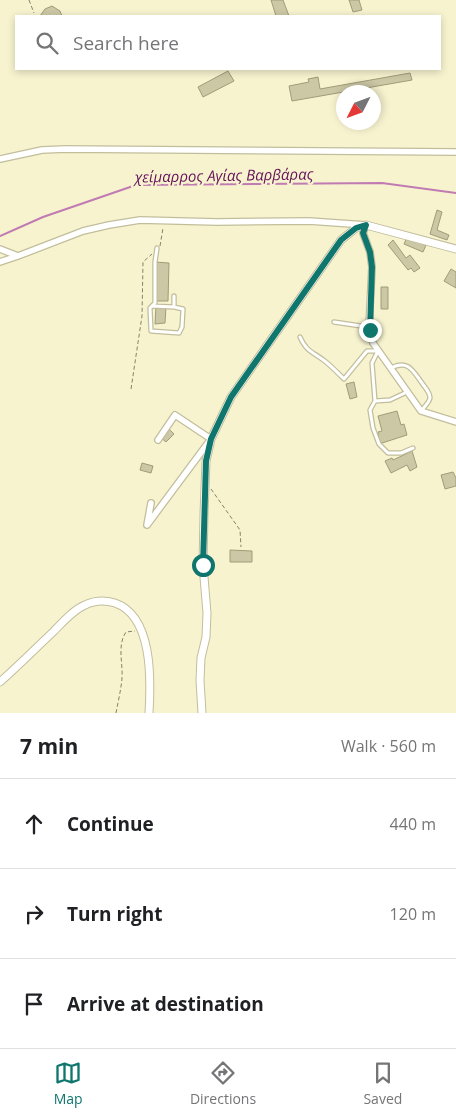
<!DOCTYPE html>
<html lang="en">
<head>
<meta charset="utf-8">
<style>
	body { margin:0; font-family:"Open Sans",sans-serif; background:#f2f2f2; color:#202124 }
	.compass { position:absolute; left:336px; top:85px; width:45px; height:45px; border-radius:50%; background:#fff; box-shadow:0 2px 8px #0003; rotate:228deg }
	.stop { position:absolute; width:15px; height:15px; margin:-11px; border:4px solid #0f766e; border-radius:50%; background:#fff }
	.stop.end { background:#0f766e; border-color:#fff; box-shadow:0 1px 5px #0008 }
	.list { margin:0; padding:0; list-style:none }
	h2 { display:flex; justify-content:space-between; align-items:center; height:65px; margin:0; padding:0 20px; font-size:21px }
	h2 small { font-size:16px; font-weight:400; color:#757577 }
	.list li { display:grid; grid-template-columns:32px 1fr auto; gap:15px; align-items:center; box-sizing:border-box; height:90px; padding:0 20px; border-top:1px solid #e0e0e0 }
	.list b { display:block; font-size:19px; white-space:nowrap }
	.list em { font-size:16px; font-style:normal; color:#757577 }
	.icon { flex:none; width:28px; height:28px; fill:none; stroke:currentColor; stroke-width:2; stroke-linecap:round; stroke-linejoin:round }
	.map { position:relative; flex:none; width:456px; height:713px; overflow:hidden }
	.search { position:absolute; background:#fff; box-shadow:0 2px 8px #0003; left:15px; right:15px; top:15px; height:55px; display:flex; align-items:center; gap:12px; box-sizing:border-box; padding:0 18px; border-radius:0px; color:#757577; font-size:19px }
	.sheet { height:335px; background:#fff }
	nav { display:flex; justify-content:space-around; align-items:center; box-sizing:border-box; height:70px; border-top:1px solid #e0e0e0; background:#fff; font-size:14px; color:#757577 }
	nav a { display:grid; justify-items:center; gap:2px }
	nav .on { color:#0f766e }
	.map>svg:first-child { display:block }
</style>
</head>
<body>
<div class="map">
<svg width="456" height="713" viewBox="0 0 456 713">
	<rect width="100%" height="100%" fill="#f7f3cf"/>
	<g fill="none" stroke-linecap="round" stroke-linejoin="round">
		<path stroke="#c07bb2" stroke-width="2" d="M0 236 43 217 136 185 382 183 456 193"/>
	</g>
	<path fill="#ccc8a5" stroke="#a09c7a" d="M271 0H283L289 16H276Z
		M349 0H359L362 10 353 12Z
		M52 6 60 11 62 16H40L45 9Z
		M228 71 234 81 203 97 198 87Z
		M410 73 412 80 292 101 289 86 309 82 308 79 318 77 320 89Z
		M437 210 442 212 437 230 449 235 447 240 430 234Z
		M407 237 426 245 423 252 404 244Z
		M393 240 406 258 410 255 420 268 414 272 411 268 408 270 388 245Z
		M155 262 169 263 168 301H154Z
		M451 269 456 272V288L444 281Z
		M381 287H388V309H381Z
		M156 306 166 307 165 323 155 324Z
		M354 382 357 397 350 399 346 384Z
		M397 411 401 425 404 424 407 435 379 444 378 432 382 431 378 416Z
		M167 427 174 434 166 442 160 437Z
		M412 451 417 467 410 471 407 465 391 473 385 461 392 458 393 460Z
		M142 463 153 466 151 473 140 470Z
		M453 472 456 478V486L445 489 441 475Z
		M230 550 252 551V562H230Z"/>
	<g fill="none" stroke-linecap="round" stroke-linejoin="round">
		<g stroke="#c2be9c" stroke-width="5.5">
			<path id="service" d="M157 248 155 262V303L150 308 151 331 179 333 182 327 183 309 174 307V296
				M152 306 174 307
				M334 322 361 326 369 330
				M300 337C307 353 314 352 326 362 332 367 338 373 344 379L367 351H378L372 363 375 401 370 410 373 428 379 444 388 453H401L413 448
				M391 368C408 359 413 371 422 383 425 388 430 392 430 398 429 403 424 407 421 411
				M375 401 390 400 407 392"/>
		</g>
		<g stroke="#c2be9c" stroke-width="8">
			<path id="minor" d="M0 159 42 150 65 149 456 152
				M0 249 18 256 83 231 109 225 140 220 217 222 309 221 366 225 363 233 370 252 372 267 369 327 373 343 421 411 456 422
				M0 262 18 256
				M151 503 147 525 211 439 175 415 158 440"/>
		</g>
		<g stroke="#c2be9c" stroke-width="9">
			<path id="tertiary" d="M0 682C18 666 35 649 53 632 62 623 73 610 85 605 95 600 105 600 115 603 153 616 151 680 149 713
				M202 713 200 680 201 658 206 637 207 613 203 565 204 514 206 461 211 439 231 397 341 240 356 228 366 225 456 249"/>
		</g>
		<path stroke="#85826a" stroke-width="1" stroke-dasharray="4 2.5" stroke-linecap="butt" d="M29 0 34 13
			M160 246 163 228
			M131 389 142 316 143 262 152 254
			M211 489 240 530 241 547
			M116 713C118 702 121 690 122 678 123 663 117 645 126 632L135 631"/>
		<use href="#service" stroke="#fff" stroke-width="3"/>
		<use href="#minor" stroke="#fff" stroke-width="5.5"/>
		<use href="#tertiary" stroke="#fff" stroke-width="7"/>
	</g>
	<g fill="none" stroke-linecap="round" stroke-linejoin="round">
		<path stroke="#0f766e" stroke-width="6" d="M203 565 206 461 211 439 231 397 341 240 356 228 366 225 363 233 370 252 372 267 370 330"/>
	</g>
	<g text-anchor="middle" dominant-baseline="central" stroke-width="4.5" stroke-linejoin="round" paint-order="stroke">
		<g font-size="15" font-style="italic" fill="#66125a" stroke="#f7f3cf">
			<text transform="translate(224 175) rotate(-1)">χείμαρρος Αγίας Βαρβάρας</text>
		</g>
	</g>
</svg>
<svg class="compass" viewBox="-18 -18 36 36"><path d="M0-13l5 13h-10z" fill="#e53935"/><path d="M0 13l5-13h-10z" fill="#757577"/></svg>
<div class="stop" style="left:203px;top:565px"></div>
<div class="stop end" style="left:370px;top:330px"></div>
<div class="search"><svg class="icon" aria-label="search" viewBox="0 0 24 24"><circle cx="10" cy="10" r="6"/><path d="M15 15l6 6"/></svg>Search here</div>
</div>
<section class="sheet">
<h2>7 min<small>Walk · 560 m</small></h2>
<ul class="list">
<li><svg class="icon" aria-label="ahead" viewBox="0 0 24 24"><path d="M12 20V5M6 11l6-6 6 6"/></svg><div><b>Continue</b></div><em>440 m</em></li>
<li><svg class="icon" aria-label="right" viewBox="0 0 24 24"><path d="M7 20v-9h11M14 6l5 5-5 5"/></svg><div><b>Turn right</b></div><em>120 m</em></li>
<li><svg class="icon" aria-label="arrive" viewBox="0 0 24 24"><path d="M6 21V4h12l-3 4 3 4H6"/></svg><div><b>Arrive at destination</b></div></li>
</ul>
</section>
<nav>
<a class="on"><svg class="icon" aria-label="map" viewBox="0 0 24 24"><path d="M3 6l6-2 6 2 6-2v14l-6 2-6-2-6 2zM9 4v14M15 6v14"/></svg>Map</a>
<a><svg class="icon" aria-label="directions" viewBox="0 0 24 24"><path d="M12 3l9 9-9 9-9-9zM9 14v-3h6M13 9l2 2-2 2"/></svg>Directions</a>
<a><svg class="icon" aria-label="saved" viewBox="0 0 24 24"><path d="M7 4h10v16l-5-4-5 4z"/></svg>Saved</a>
</nav>
</body>
</html>
